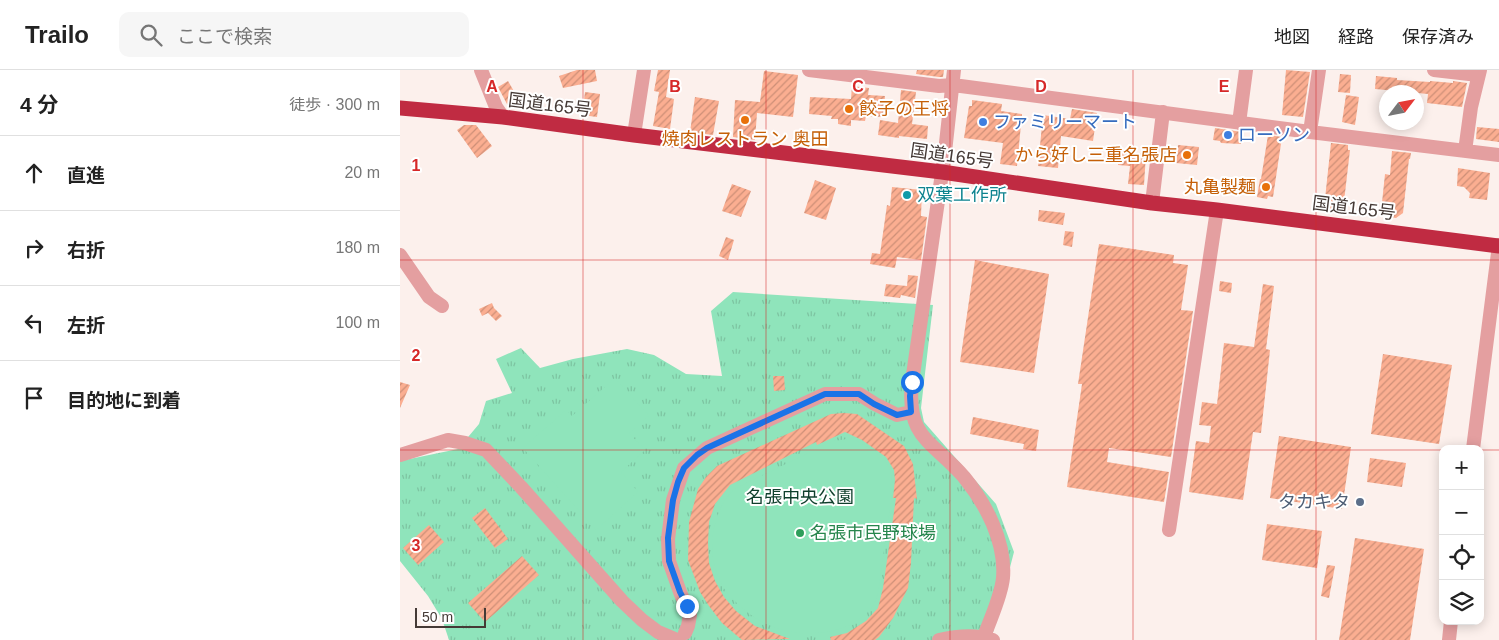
<!DOCTYPE html>
<html lang="ja">
<head>
<meta charset="utf-8">
<style>
	body { margin:0; font-family:Helvetica,"Noto Sans JP",sans-serif; background:#f6f6f6; color:#222 }
	.controls { position:absolute; right:15px; bottom:15px; display:grid; overflow:hidden; border-radius:10px; box-shadow:0 2px 12px #0003 }
	.controls button { width:45px; height:45px; display:grid; place-items:center; padding:0; border:0; border-bottom:1px solid #e0e0e0; background:#fff; color:#222; font:25px sans-serif }
	.compass { position:absolute; left:979px; top:15px; width:45px; height:45px; border-radius:50%; background:#fff; box-shadow:0 2px 12px #0003; rotate:58deg }
	.scale { position:absolute; left:15px; bottom:12px; width:71px; box-sizing:border-box; padding-left:5px; border:2px solid #453a36; border-top:0; font-size:14px; line-height:18px; white-space:nowrap; color:#453a36; -webkit-text-stroke:4px #fff; paint-order:stroke }
	.stop { position:absolute; width:15px; height:15px; margin:-11px; border:4px solid #1a73e8; border-radius:50%; background:#fff }
	.stop.end { background:#1a73e8; border-color:#fff; box-shadow:0 1px 5px #0008 }
	.list { margin:0; padding:0; list-style:none }
	h2 { display:flex; justify-content:space-between; align-items:center; height:65px; margin:0; padding:0 20px; font-size:21px }
	h2 small { font-size:16px; font-weight:400; color:#767676 }
	.list li { display:grid; grid-template-columns:32px 1fr auto; gap:15px; align-items:center; box-sizing:border-box; height:75px; padding:0 20px; border-top:1px solid #e0e0e0 }
	.list b { display:block; font-size:19px; white-space:nowrap }
	.list em { font-size:16px; font-style:normal; color:#767676 }
	.icon { flex:none; width:28px; height:28px; fill:none; stroke:currentColor; stroke-width:2; stroke-linecap:round; stroke-linejoin:round }
	.map { position:relative; flex:none; width:1099px; height:570px; overflow:hidden }
	header { display:flex; align-items:center; gap:30px; box-sizing:border-box; height:70px; padding:0 25px; background:#fff; border-bottom:1px solid #e0e0e0 }
	header strong { font-size:24px }
	nav { display:flex; gap:28px; margin-inline-start:auto; font-size:18px }
	.search { width:350px; height:45px; background:#f6f6f6; display:flex; align-items:center; gap:12px; box-sizing:border-box; padding:0 18px; border-radius:10px; color:#767676; font-size:19px }
	main { display:flex }
	aside { flex:1; background:#fff }
	.map>svg:first-child { display:block }
</style>
</head>
<body>
<header>
<strong>Trailo</strong>
<div class="search"><svg class="icon" aria-label="search" viewBox="0 0 24 24"><circle cx="10" cy="10" r="6"/><path d="M15 15l6 6"/></svg>ここで検索</div>
<nav><a>地図</a><a>経路</a><a>保存済み</a></nav>
</header>
<main>
<aside>
<h2>4 分<small>徒歩 · 300 m</small></h2>
<ul class="list">
<li><svg class="icon" aria-label="ahead" viewBox="0 0 24 24"><path d="M12 20V5M6 11l6-6 6 6"/></svg><div><b>直進</b></div><em>20 m</em></li>
<li><svg class="icon" aria-label="right" viewBox="0 0 24 24"><path d="M7 20v-9h11M14 6l5 5-5 5"/></svg><div><b>右折</b></div><em>180 m</em></li>
<li><svg class="icon" aria-label="left" viewBox="0 0 24 24"><path d="M17 20v-9H6M10 6l-5 5 5 5"/></svg><div><b>左折</b></div><em>100 m</em></li>
<li><svg class="icon" aria-label="arrive" viewBox="0 0 24 24"><path d="M6 21V4h12l-3 4 3 4H6"/></svg><div><b>目的地に到着</b></div></li>
</ul>
</aside>
<div class="map">
<svg width="1099" height="570" viewBox="0 0 1099 570">
	<defs>
		<pattern id="grass-tufts" width="24" height="20" patternUnits="userSpaceOnUse" patternTransform="scale(1.25)"><rect width="24" height="20" fill="#8fe4bb"/><path d="M3 7l-1-3M5 7V3M7 7l1-3M15 17l-1-3M17 17v-4M19 17l1-3" fill="none" stroke="#7dc4a1"/></pattern>
		<pattern id="building-hatch" width="6" height="6" patternUnits="userSpaceOnUse" patternTransform="scale(1.25)"><rect width="6" height="6" fill="#fbae91"/><path d="M-1 1l2-2M0 6l6-6M5 7l2-2" fill="none" stroke="#cd8f77"/></pattern>
	</defs>
	<rect width="100%" height="100%" fill="#fcf0ec"/>
	<path fill="url(#grass-tufts)" d="M333 222 533 235 521 338 524 352 596 434 614 482 591 570H49L42 549 28 526 0 491V391L58 379 79 354 86 331 112 323 96 289 121 278 140 298 173 289 227 279 254 285 286 304 322 306 311 241Z"/>
	<path fill="#8fe4bb" d="M215 308 249 346 229 363 245 380 221 402 238 422 196 460 123 378 166 340 172 346Z
		M447 369H453C463 374 477 381 484 390 498 406 491 433 488 452 485 471 483 489 480 508 479 516 478 526 474 534 468 544 458 550 448 556 412 570 371 564 341 537 333 529 324 521 320 511 306 481 311 443 334 419L433 371Z"/>
	<path fill="url(#building-hatch)" d="M177 0H195L197 11 163 18 159 6Z
		M258 0H270L266 27 274 29 270 59 253 56 259 22 254 21Z
		M517 0H544L543 7H539L516 4Z
		M886 0 910 2 903 47 882 45Z
		M364 1 398 5 393 47 357 43 355 70 333 67 335 30 360 32Z
		M940 4 951 5 950 23 938 22Z
		M976 6 997 8V10L1030 12V11L1053 13V11L1067 13 1062 37 1027 33 1028 24 975 19Z
		M108 11 119 30 108 36 98 17Z
		M452 16 469 18 468 25 485 26 483 47 466 46 465 51 451 50V56L438 54V49H431L432 46 409 44 410 27 451 29Z
		M501 20 516 22 512 54 528 56 527 69 499 66V68L478 65 480 50 498 53Z
		M185 22 200 24 197 47 182 45Z
		M946 25 959 27 955 55 942 52Z
		M295 27 319 31 313 65 290 62Z
		M572 30 602 34 601 41 622 44 617 96 600 94 603 73 564 68 569 36H572Z
		M672 39 697 43 693 71 661 66 658 98 638 96 643 45 670 49Z
		M64 55H76L92 76 77 88 57 60Z
		M1077 57 1099 59V72L1076 69Z
		M815 58 842 62 841 74 821 73 820 71 813 70Z
		M868 65 882 67 873 127 868 126 867 129 857 127 860 109H861Z
		M931 73 948 75V80H950L943 140 924 138Z
		M778 75 799 77 797 95 776 93Z
		M719 81 746 84 744 115 728 114 730 96 718 95Z
		M992 81 1011 83 1010 89H1009L1003 143 996 148 988 147 981 142 985 104 990 105Z
		M1058 98 1090 103 1087 130 1069 128 1070 123 1064 117 1057 116Z
		M415 110 436 118 426 150 404 143Z
		M332 114 351 121 341 147 322 141Z
		M492 117 522 120 521 146 527 147 521 190 497 187 495 198 470 194 472 183 480 184 487 135 490 136Z
		M639 140 665 143 663 155 638 151Z
		M665 161 674 162 672 177 663 175Z
		M326 167 334 170 328 190 319 186Z
		M699 174 774 185 773 193 788 195 781 240 793 241 771 387 709 378 707 392 769 402 764 432 667 417 682 314H678Z
		M575 190 649 204 634 303 560 292Z
		M508 205 518 206 515 228 501 225 500 228 484 226 486 214 507 216Z
		M820 211 832 213 831 223 819 221Z
		M863 214 874 216 866 279 870 280 861 363 853 362 843 430 789 422 796 371 809 373 811 356 799 355 802 332 817 334 824 273 854 277Z
		M92 233 94 238 102 246 96 251 88 243 82 246 79 239Z
		M983 284 1052 295 1039 374 971 364Z
		M373 306H384L385 320 374 321Z
		M0 312 10 315 0 338Z
		M444 343 457 344 504 376 513 394 517 429 514 428 511 493 508 518 493 548 479 567 475 570H431L430 567 447 563 466 551 478 538 483 518 496 428H493L495 410 494 400 486 387 462 370 445 362 417 375 416 372 330 415 315 434 309 452 308 473 309 493 315 511 324 527 336 541 355 556 390 569 342 570 322 553 309 536 300 522 288 490 289 452 298 419 306 407 317 396 431 344Z
		M573 347 639 360 636 381 623 379 624 374 570 364Z
		M879 366 951 377 942 439 870 428Z
		M970 388 1006 393 1002 417 967 412Z
		M85 438 108 469 95 478 72 448Z
		M867 454 922 461 917 498 862 490Z
		M29 455 44 472 18 495 3 478Z
		M955 468 1024 479 1010 570H939Z
		M122 486 139 505 85 552 68 533Z
		M927 495 935 496 929 528 921 526Z"/>
	<g fill="none" stroke-linecap="round" stroke-linejoin="round">
		<path stroke="#e49fa0" stroke-width="14" d="M81 0 96 37 103 47
			M409 0 539 16 553 15 910 62 1099 85
			M554 0 545 82 512 312C506 369 533 371 564 407 586 434 606 472 603 508 601 528 589 551 583 570
			M1034 0 1078 5
			M839 53 846 0
			M910 62 919 0
			M234 65 244 0
			M1065 81 1071 37 1080 0
			M752 133 763 42
			M0 185 29 227 42 236
			M1073 379 1099 175
			M0 385 48 370 65 373 86 380 121 417 222 531 242 550 258 562 277 570
			M769 460 817 140
			M285 563 288 556 290 545 280 522 269 491 268 469 273 430 284 398 307 378 425 324H459L475 334 497 345 511 342
			M539 570C556 566 576 564 593 570
			M1049 570 1051 551"/>
		<path stroke="#c02b42" stroke-width="15" d="M0 38 103 47 234 65 542 102 752 133 817 140 1099 176"/>
	</g>
	<g fill="none" stroke-linecap="round" stroke-linejoin="round">
		<path stroke="#1a73e8" stroke-width="6" d="M287 536 280 522 269 491 268 468 273 430 278 412 284 398 297 385 307 378 322 371 425 324H459L474 334 497 345 511 342 510 326 512 312"/>
	</g>
	<path fill="none" stroke="#d62828" stroke-width="1" stroke-opacity="0.55" d="M183 0V570M366 0V570M550 0V570M733 0V570M916 0V570M0 190H1099M0 380H1043M1080 380H1099"/>
	<g fill="#e8710a" stroke="#fff" stroke-width="2">
		<circle cx="449" cy="39" r="5"/>
		<circle cx="345" cy="50" r="5"/>
		<circle cx="787" cy="85" r="5"/>
		<circle cx="866" cy="117" r="5"/>
	</g>
	<g fill="#3f7fe0" stroke="#fff" stroke-width="2">
		<circle cx="583" cy="52" r="5"/>
		<circle cx="828" cy="65" r="5"/>
	</g>
	<circle fill="#0f9aa8" stroke="#fff" stroke-width="2" cx="507" cy="125" r="5"/>
	<circle fill="#5c6f8a" stroke="#fff" stroke-width="2" cx="960" cy="432" r="5"/>
	<circle fill="#2e9e5b" stroke="#fff" stroke-width="2" cx="400" cy="463" r="5"/>
	<g text-anchor="middle" dominant-baseline="central" stroke-width="4" stroke-linejoin="round" paint-order="stroke">
		<g font-size="18" fill="#453a36" stroke="#fff">
			<text transform="translate(150 35) rotate(7)">国道165号</text>
			<text transform="translate(552 86) rotate(8)">国道165号</text>
			<text transform="translate(954 138) rotate(7)">国道165号</text>
		</g>
		<g font-size="18" fill="#c56008" stroke="#fff" text-anchor="end">
			<text x="459" y="39" text-anchor="start">餃子の王将</text>
			<text x="345" y="69" text-anchor="middle">焼肉レストラン 奥田</text>
			<text x="777" y="85">から好し三重名張店</text>
			<text x="856" y="117">丸亀製麺</text>
		</g>
		<g font-size="18" fill="#366cbe" stroke="#fff" text-anchor="start">
			<text x="593" y="52">ファミリーマート</text>
			<text x="838" y="65">ローソン</text>
		</g>
		<g font-size="18" fill="#0d838f" stroke="#fff" text-anchor="start">
			<text x="517" y="125">双葉工作所</text>
		</g>
		<g font-size="18" fill="#0f3f2c" stroke="#fff">
			<text x="400" y="427">名張中央公園</text>
		</g>
		<g font-size="18" fill="#4e5e75" stroke="#fff" text-anchor="end">
			<text x="950" y="432">タカキタ</text>
		</g>
		<g font-size="18" fill="#27864d" stroke="#fff" text-anchor="start">
			<text x="410" y="463">名張市民野球場</text>
		</g>
	</g>
	<g font-size="16" text-anchor="middle" font-weight="bold" fill="#d62828" stroke="#fff" stroke-width="4" stroke-linejoin="round" paint-order="stroke">
		<text x="92" y="22">A</text>
		<text x="275" y="22">B</text>
		<text x="458" y="22">C</text>
		<text x="641" y="22">D</text>
		<text x="824" y="22">E</text>
		<text x="16" y="101">1</text>
		<text x="16" y="291">2</text>
		<text x="16" y="481">3</text>
	</g>
</svg>
<div class="controls">
<button>+</button>
<button>−</button>
<button><svg class="icon" aria-label="locate" viewBox="0 0 24 24"><circle cx="12" cy="12" r="6"/><path d="M12 2v4M12 18v4M2 12h4M18 12h4"/></svg></button>
<button><svg class="icon" aria-label="layers" viewBox="0 0 24 24"><path d="M12 4l9 5-9 5-9-5zM3 14l9 5 9-5"/></svg></button>
</div>
<svg class="compass" viewBox="-18 -18 36 36"><path d="M0-13l5 13h-10z" fill="#e53935"/><path d="M0 13l5-13h-10z" fill="#767676"/></svg>
<div class="scale">50 m</div>
<div class="stop" style="left:512px;top:312px"></div>
<div class="stop end" style="left:287px;top:536px"></div>
</div>
</main>
</body>
</html>
